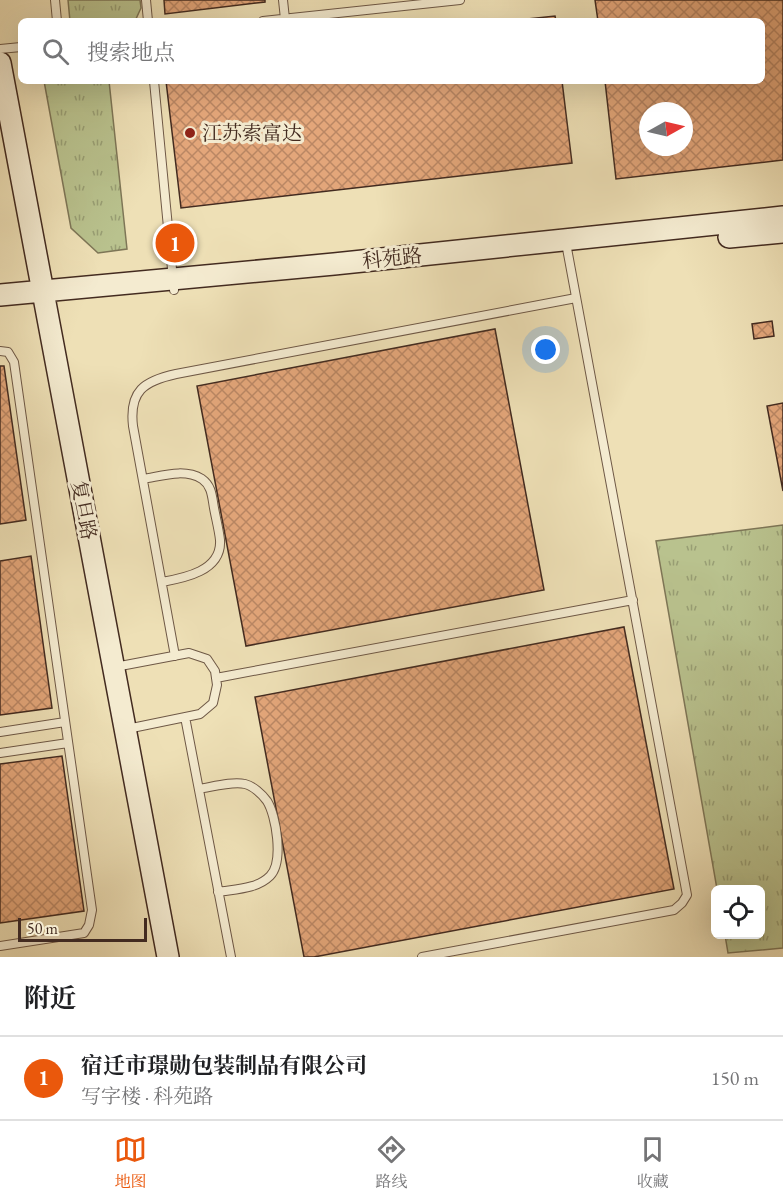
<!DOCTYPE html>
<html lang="zh">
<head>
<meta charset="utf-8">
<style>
	body { margin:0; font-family:"EB Garamond","Noto Serif SC",serif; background:#f2f2f2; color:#202124 }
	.controls { position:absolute; right:18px; bottom:18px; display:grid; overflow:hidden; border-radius:9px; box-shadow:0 6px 24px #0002 }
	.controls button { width:54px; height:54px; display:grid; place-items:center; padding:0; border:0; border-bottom:2px solid #e0e0e0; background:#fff; color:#202124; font:30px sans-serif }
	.compass { position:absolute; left:639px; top:102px; width:54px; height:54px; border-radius:50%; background:#fff; box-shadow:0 6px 24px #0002; rotate:82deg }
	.scale { position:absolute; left:18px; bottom:15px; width:129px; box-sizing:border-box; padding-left:6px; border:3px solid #432b20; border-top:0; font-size:16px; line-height:21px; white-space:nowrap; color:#432b20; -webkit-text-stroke:4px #f4ebd0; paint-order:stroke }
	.you { position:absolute; left:546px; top:350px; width:21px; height:21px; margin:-15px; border:4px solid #fff; border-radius:50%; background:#1a73e8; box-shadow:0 0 0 9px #1a73e833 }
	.badge { display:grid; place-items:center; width:39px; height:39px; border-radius:50%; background:#ea580c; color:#fff; font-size:20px; font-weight:700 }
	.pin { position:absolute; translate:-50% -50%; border:3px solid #fff; box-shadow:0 2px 6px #0006 }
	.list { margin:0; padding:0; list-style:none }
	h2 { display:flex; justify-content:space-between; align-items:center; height:78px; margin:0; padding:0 24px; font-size:26px }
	h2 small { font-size:20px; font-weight:400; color:#757577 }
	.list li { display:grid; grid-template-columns:39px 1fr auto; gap:18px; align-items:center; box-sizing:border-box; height:84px; padding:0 24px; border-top:2px solid #e0e0e0 }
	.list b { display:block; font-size:22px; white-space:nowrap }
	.list p { margin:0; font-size:20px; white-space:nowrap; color:#757577 }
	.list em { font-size:20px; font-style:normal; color:#757577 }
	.icon { flex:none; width:33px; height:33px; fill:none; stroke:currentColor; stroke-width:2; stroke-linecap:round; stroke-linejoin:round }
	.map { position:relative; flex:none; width:783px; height:957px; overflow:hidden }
	.search { position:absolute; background:#fff; box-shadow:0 6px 24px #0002; left:18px; right:18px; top:18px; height:66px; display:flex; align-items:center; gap:15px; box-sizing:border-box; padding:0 21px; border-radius:9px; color:#757577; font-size:22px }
	.sheet { height:162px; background:#fff }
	nav { display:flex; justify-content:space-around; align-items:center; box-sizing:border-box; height:84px; border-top:2px solid #e0e0e0; background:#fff; font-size:16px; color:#757577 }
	nav a { display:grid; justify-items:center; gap:3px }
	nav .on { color:#ea580c }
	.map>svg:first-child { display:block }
</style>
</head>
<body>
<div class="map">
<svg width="783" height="957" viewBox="0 0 783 957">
	<defs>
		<pattern id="grass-tufts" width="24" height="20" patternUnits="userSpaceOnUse" patternTransform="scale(1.5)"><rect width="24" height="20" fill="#b9c28e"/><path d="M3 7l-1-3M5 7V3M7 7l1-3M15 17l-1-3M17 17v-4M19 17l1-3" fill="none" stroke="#989e74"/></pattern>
		<pattern id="building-cross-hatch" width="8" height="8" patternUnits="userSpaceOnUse" patternTransform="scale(1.5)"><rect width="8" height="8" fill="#e3a67a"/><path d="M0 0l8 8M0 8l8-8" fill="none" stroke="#ba8764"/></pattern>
	</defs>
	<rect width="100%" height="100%" fill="#eee0b6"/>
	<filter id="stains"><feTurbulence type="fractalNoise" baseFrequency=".00333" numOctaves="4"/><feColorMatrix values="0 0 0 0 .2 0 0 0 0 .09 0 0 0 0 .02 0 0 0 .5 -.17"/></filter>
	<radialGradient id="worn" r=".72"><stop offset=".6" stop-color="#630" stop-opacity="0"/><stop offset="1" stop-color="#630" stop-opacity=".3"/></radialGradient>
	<path fill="url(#grass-tufts)" stroke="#7e7657" stroke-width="1.5" d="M68 0H140L141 8 135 21H70Z
		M44 81H109L127 249 98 253 71 228Z
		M783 525V948L728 953 725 935 760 934V890L717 889 656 541Z"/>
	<path fill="url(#building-cross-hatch)" stroke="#432b20" stroke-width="1.5" fill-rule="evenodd" d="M164 0H265V2L165 14Z
		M595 0H783V160L616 179 605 81H762V21H598ZM648 111H684V147H648Z
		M555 16 556 21H507Z
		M166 81H562L572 163 181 208Z
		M772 321 774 336 754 339 752 324Z
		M495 329 544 590 246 646 197 386Z
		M0 366H4L26 520 0 524Z
		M783 403V491L767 406Z
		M31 556 52 708 0 715V561Z
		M624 627 674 889 314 957H304L255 697Z
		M62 756 84 911 0 923V764Z"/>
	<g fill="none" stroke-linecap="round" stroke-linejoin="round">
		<g stroke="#6e5846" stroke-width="10">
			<path id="lane" d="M55 0 57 21
				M146 0 148 21
				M283 0 285 19
				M263 21 460 0
				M0 49 21 47
				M154 81 174 290
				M0 351 8 352 14 362 92 910 89 925 84 933 0 946
				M143 479C162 476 184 468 202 479 212 486 212 497 214 508 216 519 219 530 220 540 222 571 184 578 162 582
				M175 656 133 426C129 391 144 381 176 374L576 298
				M115 667 189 653 207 659 215 671 217 685 213 703 200 714 127 729
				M216 678 633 600
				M185 717 231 957
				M0 732 65 722
				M0 753 68 743
				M199 789C212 787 232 781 245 784 253 786 262 794 267 801 276 815 284 862 270 876 257 889 236 889 218 892
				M422 957 674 910 682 903 687 895 566 243"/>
		</g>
		<g stroke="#432b20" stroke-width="24">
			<path id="secondary" d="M0 63 168 957
				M729 237 783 232
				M0 295 334 264 783 217"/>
		</g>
		<use href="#lane" stroke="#f4ebd0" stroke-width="8"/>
		<use href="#secondary" stroke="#f4ebd0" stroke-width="21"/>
	</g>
	<circle fill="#8f2418" stroke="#f4ebd0" stroke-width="2" cx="190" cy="133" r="6"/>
	<g text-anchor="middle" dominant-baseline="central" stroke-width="6" stroke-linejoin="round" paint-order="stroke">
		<g font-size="20" fill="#432b20" stroke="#f4ebd0" text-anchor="start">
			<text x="202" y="133">江苏索富达</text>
		</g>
		<g font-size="20" fill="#432b20" stroke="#f4ebd0">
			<text transform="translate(392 258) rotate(-6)">科苑路</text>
			<text transform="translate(84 510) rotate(79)">复旦路</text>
		</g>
	</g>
	<rect width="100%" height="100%" filter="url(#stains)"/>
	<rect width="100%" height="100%" fill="url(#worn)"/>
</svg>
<div class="controls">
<button><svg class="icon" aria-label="locate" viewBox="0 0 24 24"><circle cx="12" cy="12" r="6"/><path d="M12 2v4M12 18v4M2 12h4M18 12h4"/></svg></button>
</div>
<svg class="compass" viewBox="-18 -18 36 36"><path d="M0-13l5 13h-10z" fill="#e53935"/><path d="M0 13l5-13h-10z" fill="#757577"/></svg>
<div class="scale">50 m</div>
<div class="you"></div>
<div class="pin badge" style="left:175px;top:243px">1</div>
<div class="search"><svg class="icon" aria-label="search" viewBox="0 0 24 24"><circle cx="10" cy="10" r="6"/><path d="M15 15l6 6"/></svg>搜索地点</div>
</div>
<section class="sheet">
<h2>附近<small></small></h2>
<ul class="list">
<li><span class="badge">1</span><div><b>宿迁市璟勋包装制品有限公司</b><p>写字楼 · 科苑路</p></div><em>150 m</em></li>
</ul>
</section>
<nav>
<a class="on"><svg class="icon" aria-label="map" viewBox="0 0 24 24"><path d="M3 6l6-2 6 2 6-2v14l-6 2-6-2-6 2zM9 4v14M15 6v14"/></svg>地图</a>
<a><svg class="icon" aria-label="directions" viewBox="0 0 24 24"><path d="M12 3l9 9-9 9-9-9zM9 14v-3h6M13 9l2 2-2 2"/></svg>路线</a>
<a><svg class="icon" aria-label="saved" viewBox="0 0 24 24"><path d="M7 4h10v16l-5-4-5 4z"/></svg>收藏</a>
</nav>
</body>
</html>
